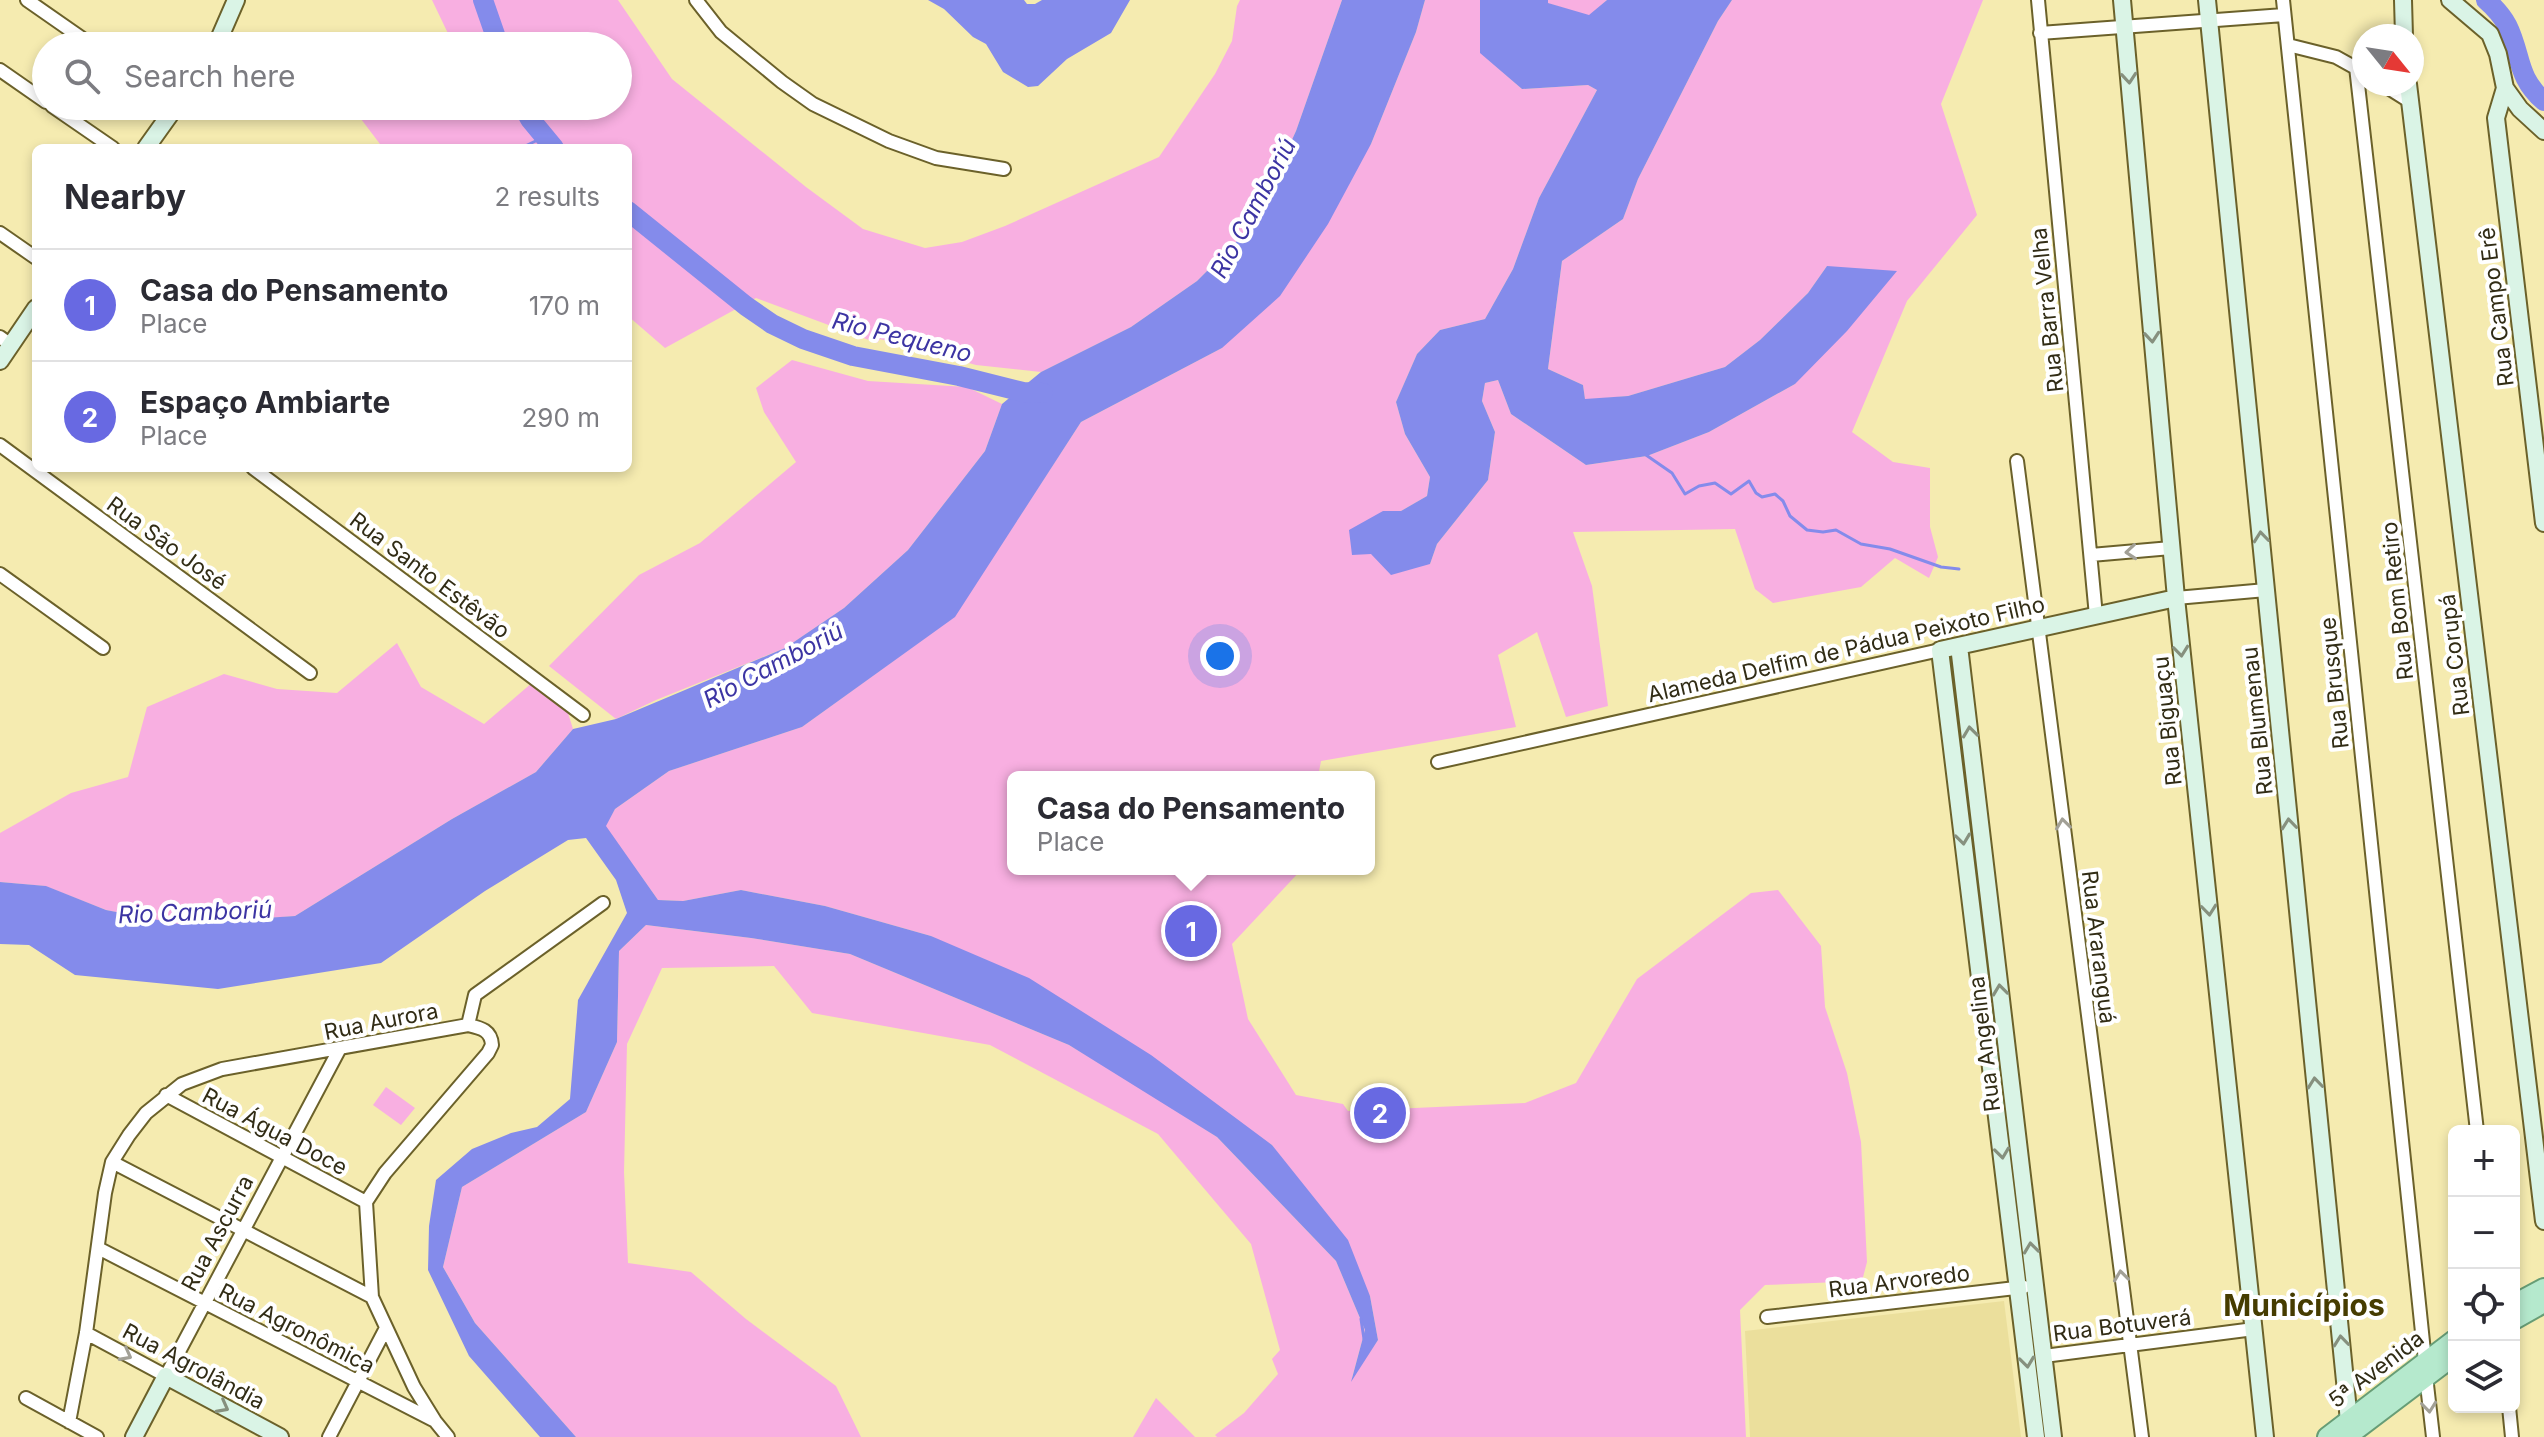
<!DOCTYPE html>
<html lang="en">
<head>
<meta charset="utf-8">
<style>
	body { margin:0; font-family:Inter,sans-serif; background:#f2f2f3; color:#2b2b33 }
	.controls { position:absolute; right:24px; bottom:24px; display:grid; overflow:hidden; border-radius:12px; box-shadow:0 4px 12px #0003 }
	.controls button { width:72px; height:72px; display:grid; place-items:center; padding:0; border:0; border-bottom:2px solid #e1e1e2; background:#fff; color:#2b2b33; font:40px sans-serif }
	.compass { position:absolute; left:2352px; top:24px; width:72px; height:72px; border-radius:50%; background:#fff; box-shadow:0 4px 12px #0003; rotate:120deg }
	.you { position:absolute; left:1220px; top:656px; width:28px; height:28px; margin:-20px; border:6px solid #fff; border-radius:50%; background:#1a73e8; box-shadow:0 0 0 12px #1a73e833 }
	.badge { display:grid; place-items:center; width:52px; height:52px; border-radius:50%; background:#6869e2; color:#fff; font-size:26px; font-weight:700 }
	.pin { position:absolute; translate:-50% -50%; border:4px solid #fff; box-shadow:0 2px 8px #0006 }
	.popup { position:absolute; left:1007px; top:771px; width:368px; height:104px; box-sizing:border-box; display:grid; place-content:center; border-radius:12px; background:#fff; filter:drop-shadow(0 2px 6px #0005); font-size:26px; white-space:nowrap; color:#7c7c81 }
	.popup b { font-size:30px; color:#2b2b33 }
	.popup::after { content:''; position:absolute; left:50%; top:100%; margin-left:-16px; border:16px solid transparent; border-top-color:#fff }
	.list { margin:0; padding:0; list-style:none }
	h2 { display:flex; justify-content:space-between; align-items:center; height:104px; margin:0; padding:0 32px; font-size:34px }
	h2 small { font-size:26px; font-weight:400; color:#7c7c81 }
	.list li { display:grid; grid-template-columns:52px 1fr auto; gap:24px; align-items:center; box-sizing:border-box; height:112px; padding:0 32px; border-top:2px solid #e1e1e2 }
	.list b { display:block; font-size:30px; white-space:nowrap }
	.list p { margin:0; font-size:26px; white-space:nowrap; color:#7c7c81 }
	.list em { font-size:26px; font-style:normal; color:#7c7c81 }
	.icon { flex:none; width:44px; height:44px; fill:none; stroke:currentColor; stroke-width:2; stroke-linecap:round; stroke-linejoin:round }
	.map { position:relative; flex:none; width:2544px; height:1437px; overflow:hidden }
	.search { position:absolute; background:#fff; box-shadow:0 4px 12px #0003; left:32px; top:32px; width:600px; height:88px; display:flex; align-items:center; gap:20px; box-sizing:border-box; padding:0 28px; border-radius:44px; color:#7c7c81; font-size:30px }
	.panel { position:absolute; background:#fff; box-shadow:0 4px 12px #0003; left:32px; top:144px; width:600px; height:328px; border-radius:12px }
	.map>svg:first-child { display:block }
</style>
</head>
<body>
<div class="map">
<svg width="2544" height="1437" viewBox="0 0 2544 1437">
	<rect width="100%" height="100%" fill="#f5ebb0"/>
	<path fill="#ebdf9c" d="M2004 1301 2021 1437H1750L1745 1331Z"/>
	<path fill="#f8afe1" d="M432 0H618L672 79 806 187 863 229 925 248 962 242 1005 226 1159 157 1215 74 1232 41 1237 6 1240 0H1342L1296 131 1252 226 1197 281 1131 327 1041 372 976 365 880 339 877 343 756 298 665 348 628 316V148H383L361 119 408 106H618V46H454Z
		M1425 0H1480L1481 53 1522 89 1588 85 1597 90 1539 198 1513 269 1485 319 1440 330 1417 354 1396 402 1405 434 1430 477 1427 496 1401 511H1383L1371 554 1430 564 1437 544 1488 480 1495 432 1482 401 1485 383 1498 380 1511 414 1586 465 1647 456 1709 432 1795 384 1827 266 1808 293 1760 340 1725 367 1628 396 1585 400 1583 385 1548 369 1562 261 1623 219 1638 179 1718 21 1732 0H1983L1941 104 1977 215 1907 301 1852 432 1893 462 1930 468V527L1938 557 1929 578 1895 558 1861 587 1773 603 1755 589 1735 529 1573 532 1592 586 1608 706 1566 717 1537 632 1498 655 1516 727 1321 761 1318 777H1013V869H1302L1232 944 1248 1019 1296 1095 1343 1104 1348 1111 1525 1103 1576 1083 1637 979 1751 893 1778 890 1821 946 1825 1007 1847 1073 1861 1142 1867 1262 1862 1281 1765 1285 1740 1310 1746 1437H1217L1215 1435 1244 1413 1278 1374 1272 1359 1280 1350 1251 1244 1158 1134 990 1045 812 1013 774 966 662 968 627 1044 624 1172 628 1263 691 1272 746 1319 836 1386 861 1437H576L475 1323 443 1267 462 1187 586 1112 617 1042 619 951 646 925 751 938 850 954 1069 1045 1141 1088 1217 1137 1336 1261 1365 1330 1352 1378 1378 1340 1370 1296 1272 1145 931 936 825 906 741 890 683 901 658 900 605 826 615 809 669 771 802 727 954 617 1081 422 1222 348 1371 144 1416 32Z
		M1548 0H1607L1589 16 1547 3Z
		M792 360 868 381 967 387 1002 404 985 451 908 550 844 608 785 648 656 700 616 719 549 666 639 575 700 543 796 462 764 412 756 388Z
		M397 643 421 687 484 724 533 682 567 710 573 729 536 772 452 819 295 916 179 925 106 910 45 886 0 882V833L71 793 128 777 147 707 224 674 277 689 337 693Z
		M386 1087 415 1108 401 1125 373 1105Z
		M1156 1398 1195 1437H1133Z"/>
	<path fill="#848beb" d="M928 0H1024L1027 4H1035L1042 0H1130L1111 33 1067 59 1038 86 1028 87 1003 72 986 44 973 37 944 9Z
		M1342 0H1425L1416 32 1371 144 1328 224 1280 296 1222 348 1081 422 955 617 802 727 669 771 615 809 606 826 658 900 683 901 741 890 825 906 931 936 1029 978 1151 1055 1272 1145 1348 1240 1370 1296 1378 1340 1351 1382 1365 1330 1336 1261 1217 1137 1069 1045 850 954 751 938 646 925 619 951 617 1042 586 1112 462 1187 443 1267 475 1323 576 1437H540L469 1356 428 1270 429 1226 436 1180 472 1149 511 1133 537 1127 570 1099 578 1000 627 913 616 880 586 838 568 840 485 891 381 963 218 989 75 975 29 945 0 944V882L46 886 106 910 179 924 295 916 452 819 536 772 573 729 616 719 785 648 844 608 908 550 985 451 1002 404 1041 372 1131 327 1197 281 1252 226 1296 131Z
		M1480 0H1548V3L1589 15 1607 0H1732L1718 21 1638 179 1623 219 1562 261 1548 369 1583 385 1585 399 1628 396 1725 367 1760 340 1808 293 1827 266 1897 271 1847 331 1795 384 1709 432 1647 456 1586 465 1511 414 1498 380 1485 383 1482 401 1495 432 1488 480 1437 544 1430 564 1391 575 1371 554 1352 555 1349 530 1383 511H1401L1427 496 1430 477 1405 434 1396 402 1417 354 1440 330 1485 319 1513 269 1539 198 1597 90 1588 85 1522 89 1480 53Z"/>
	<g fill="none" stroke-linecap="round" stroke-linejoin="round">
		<path stroke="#848beb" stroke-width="3" d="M521 148 544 137
			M1646 455 1672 473 1685 494 1699 486 1715 483 1731 494 1749 481 1756 493 1762 497 1775 494 1783 501 1790 516 1807 530 1823 532 1836 530 1861 544 1890 549 1941 567 1959 569
			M1361 1319 1364 1339"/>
		<path stroke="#848beb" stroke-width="20" d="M483 0 499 46
			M2486 0C2494 7 2502 16 2507 25 2522 55 2516 77 2544 101
			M523 106 530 119 554 148
			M628 211 746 306 772 324 803 339 853 356 959 376 1023 392 1043 393"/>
		<g stroke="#6b612a" stroke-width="16">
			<path id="street" d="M27 0 93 46
				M696 0 721 32 782 82 813 104 889 141 936 158 1004 169
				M2038 0 2096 616
				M2283 0 2425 1361
				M2040 33 2284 15
				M2288 45 2336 57 2363 72
				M2356 67 2477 1131
				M0 70 46 102
				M2382 84 2409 101
				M52 106 113 148
				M0 233 36 258
				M0 337 11 345
				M0 445 310 673
				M2017 461 2142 1437
				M253 468 583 715
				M2091 555 2171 548
				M0 574 103 648
				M2176 598 2266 590
				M1438 762 1940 650
				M468 1025 475 995 603 903
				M166 1095 366 1202
				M112 1162 372 1297
				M98 1248 433 1420
				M1767 1317 2024 1287
				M86 1333 166 1376 339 1050
				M2044 1356 2254 1329
				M2426 1376 2433 1437
				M26 1398 97 1437
				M2509 1407 2512 1437
				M69 1422 86 1333 105 1193 112 1162 129 1135 146 1113 182 1084 222 1069 468 1025C481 1028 491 1030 492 1045L488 1053 385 1173 366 1202 372 1297 414 1387 435 1421 448 1437
				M329 1437 386 1328"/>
		</g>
		<g stroke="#6b612a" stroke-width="20">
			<path id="secondary" d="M2122 0 2176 598 2265 1437
				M2207 0 2350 1431
				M2403 0 2404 36
				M2450 0 2490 34 2498 54 2505 88 2520 109 2544 131
				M216 46 236 0
				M2408 84 2544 1221
				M2505 88 2496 118 2544 523
				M146 148 176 106
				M0 361 36 308
				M1959 646 2053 1437
				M134 1437 166 1376 280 1437
				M2036 1437 1940 650 2176 598"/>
		</g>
		<g stroke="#679d76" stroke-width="22">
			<path id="primary" d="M2514 1304 2544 1288
				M2514 1320 2544 1303
				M2327 1437 2454 1340
				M2347 1437 2454 1356"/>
		</g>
		<use href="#street" stroke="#fff" stroke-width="12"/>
		<use href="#secondary" stroke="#daf4e6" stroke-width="16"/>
		<use href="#primary" stroke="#b5e9cd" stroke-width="18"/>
	</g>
	<defs><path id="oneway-chevron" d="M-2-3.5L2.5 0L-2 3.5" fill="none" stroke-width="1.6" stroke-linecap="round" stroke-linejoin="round" transform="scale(2)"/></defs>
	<g stroke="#86907e">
		<use href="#oneway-chevron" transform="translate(2129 78) rotate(85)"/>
		<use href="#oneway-chevron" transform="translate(2152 337) rotate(85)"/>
		<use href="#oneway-chevron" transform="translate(2261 537) rotate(-96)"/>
		<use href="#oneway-chevron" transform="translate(2181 651) rotate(84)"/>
		<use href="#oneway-chevron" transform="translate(1970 732) rotate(-97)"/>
		<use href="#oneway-chevron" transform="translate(2289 824) rotate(-96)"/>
		<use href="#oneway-chevron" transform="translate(1963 839) rotate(83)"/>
		<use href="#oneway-chevron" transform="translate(2209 910) rotate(84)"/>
		<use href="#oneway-chevron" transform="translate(2000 990) rotate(-97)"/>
		<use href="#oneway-chevron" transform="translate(2315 1083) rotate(-96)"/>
		<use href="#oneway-chevron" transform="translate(2002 1153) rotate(83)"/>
		<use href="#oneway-chevron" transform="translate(2031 1248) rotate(-97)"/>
		<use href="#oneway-chevron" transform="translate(2341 1341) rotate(-96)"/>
		<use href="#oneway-chevron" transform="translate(2027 1362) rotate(83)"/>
		<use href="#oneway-chevron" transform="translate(223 1407) rotate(28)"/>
	</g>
	<g stroke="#a2a096">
		<use href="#oneway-chevron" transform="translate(2131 552) rotate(175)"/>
		<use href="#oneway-chevron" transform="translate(2063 824) rotate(-97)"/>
		<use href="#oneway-chevron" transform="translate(2121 1276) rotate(-97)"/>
		<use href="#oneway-chevron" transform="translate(126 1355) rotate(28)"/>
		<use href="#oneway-chevron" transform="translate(2429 1407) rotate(84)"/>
	</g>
	<g text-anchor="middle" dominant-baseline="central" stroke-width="8" stroke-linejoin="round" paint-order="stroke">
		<g font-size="22" fill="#312c15" stroke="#fff">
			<text transform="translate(2496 307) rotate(-97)">Rua Campo Erê</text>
			<text transform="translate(2047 310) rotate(-96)">Rua Barra Velha</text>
			<text transform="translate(167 543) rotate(36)">Rua São José</text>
			<text transform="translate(430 575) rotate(37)">Rua Santo Estêvão</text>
			<text transform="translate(2397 601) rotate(-96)">Rua Bom Retiro</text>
			<text transform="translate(1846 649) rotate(-13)">Alameda Delfim de Pádua Peixoto Filho</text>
			<text transform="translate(2454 655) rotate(-97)">Rua Corupá</text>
			<text transform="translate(2334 683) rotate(-96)">Rua Brusque</text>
			<text transform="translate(2167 721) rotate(-96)">Rua Biguaçu</text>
			<text transform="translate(2257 721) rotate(-96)">Rua Blumenau</text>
			<text transform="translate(2099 947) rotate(83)">Rua Araranguá</text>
			<text transform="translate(381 1021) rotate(-11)">Rua Aurora</text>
			<text transform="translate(1984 1044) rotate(-97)">Rua Angelina</text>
			<text transform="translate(275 1131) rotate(28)">Rua Água Doce</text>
			<text transform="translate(217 1233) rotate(-62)">Rua Ascurra</text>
			<text transform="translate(1899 1281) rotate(-7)">Rua Arvoredo</text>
			<text transform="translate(2122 1325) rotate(-7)">Rua Botuverá</text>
			<text transform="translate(297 1328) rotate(27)">Rua Agronômica</text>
			<text transform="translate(194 1366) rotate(28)">Rua Agrolândia</text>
			<text transform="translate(2376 1369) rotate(-37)">5ª Avenida</text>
		</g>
		<g font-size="24" font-style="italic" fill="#3c34a3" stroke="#fff">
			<text transform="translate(1253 208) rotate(-62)">Rio Camboriú</text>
			<text transform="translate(902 337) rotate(14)">Rio Pequeno</text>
			<text transform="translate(773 665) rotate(-28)">Rio Camboriú</text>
			<text transform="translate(195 912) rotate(-2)">Rio Camboriú</text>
		</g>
		<g font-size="30" font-weight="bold" fill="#463c00" stroke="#fff">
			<text x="2304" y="1305">Municípios</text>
		</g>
	</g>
</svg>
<div class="controls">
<button>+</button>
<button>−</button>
<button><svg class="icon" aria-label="locate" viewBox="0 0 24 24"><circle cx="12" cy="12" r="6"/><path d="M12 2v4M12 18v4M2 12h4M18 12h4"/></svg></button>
<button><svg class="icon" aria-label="layers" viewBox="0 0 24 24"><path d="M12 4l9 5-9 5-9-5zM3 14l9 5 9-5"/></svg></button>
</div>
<svg class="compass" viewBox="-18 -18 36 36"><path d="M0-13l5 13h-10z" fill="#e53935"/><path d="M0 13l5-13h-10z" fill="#7c7c81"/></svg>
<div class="you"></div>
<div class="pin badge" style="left:1191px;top:931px">1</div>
<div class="popup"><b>Casa do Pensamento</b>Place</div>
<div class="pin badge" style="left:1380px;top:1113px">2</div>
<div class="search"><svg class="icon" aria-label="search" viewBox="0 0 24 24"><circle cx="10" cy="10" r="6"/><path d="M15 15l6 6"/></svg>Search here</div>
<section class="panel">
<h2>Nearby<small>2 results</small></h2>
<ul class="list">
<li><span class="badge">1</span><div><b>Casa do Pensamento</b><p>Place</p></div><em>170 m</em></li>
<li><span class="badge">2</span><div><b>Espaço Ambiarte</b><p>Place</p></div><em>290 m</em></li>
</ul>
</section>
</div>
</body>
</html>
